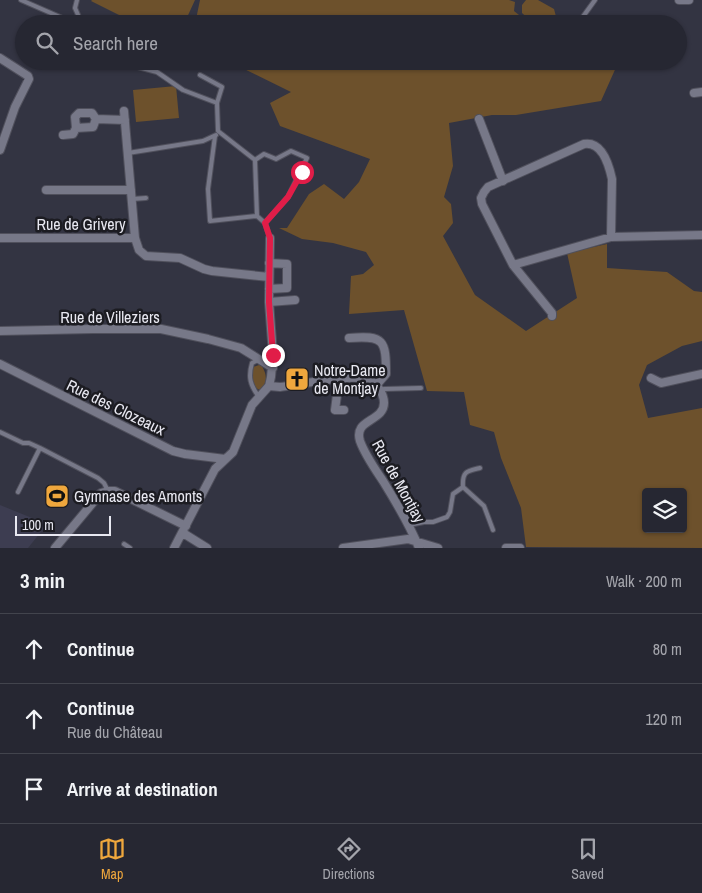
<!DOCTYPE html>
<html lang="en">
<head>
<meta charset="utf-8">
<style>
	body { margin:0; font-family:"Archivo Narrow",sans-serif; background:#2e2f3a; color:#f1f3f6 }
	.controls { position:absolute; right:15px; bottom:15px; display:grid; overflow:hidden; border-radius:5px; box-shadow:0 1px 4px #0004 }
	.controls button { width:45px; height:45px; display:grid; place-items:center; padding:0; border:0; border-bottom:1px solid #42444d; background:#262732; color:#f1f3f6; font:25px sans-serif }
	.scale { position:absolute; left:15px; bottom:12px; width:96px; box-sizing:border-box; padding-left:5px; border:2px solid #e8e8f1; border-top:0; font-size:14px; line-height:18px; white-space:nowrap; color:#e8e8f1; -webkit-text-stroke:4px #1c1c22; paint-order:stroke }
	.stop { position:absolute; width:15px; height:15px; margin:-11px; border:4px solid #e11d48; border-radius:50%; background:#fff }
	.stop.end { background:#e11d48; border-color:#fff; box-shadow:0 1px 5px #0008 }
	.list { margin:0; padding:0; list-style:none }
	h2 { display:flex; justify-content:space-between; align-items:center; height:65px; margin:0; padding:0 20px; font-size:21px }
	h2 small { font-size:16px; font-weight:400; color:#a4a5ac }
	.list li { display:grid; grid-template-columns:32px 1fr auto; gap:15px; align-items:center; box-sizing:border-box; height:70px; padding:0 20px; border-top:1px solid #42444d }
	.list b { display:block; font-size:19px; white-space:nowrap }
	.list p { margin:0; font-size:16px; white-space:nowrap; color:#a4a5ac }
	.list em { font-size:16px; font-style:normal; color:#a4a5ac }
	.icon { flex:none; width:28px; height:28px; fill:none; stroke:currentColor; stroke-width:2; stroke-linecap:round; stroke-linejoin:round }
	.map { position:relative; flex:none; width:702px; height:548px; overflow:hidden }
	.search { position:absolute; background:#262732; box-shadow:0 1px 4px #0004; left:15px; right:15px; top:15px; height:55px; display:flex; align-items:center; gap:12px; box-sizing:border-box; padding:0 18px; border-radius:28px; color:#a4a5ac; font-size:19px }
	.sheet { height:275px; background:#262732 }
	nav { display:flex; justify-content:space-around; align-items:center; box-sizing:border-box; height:70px; border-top:1px solid #42444d; background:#262732; font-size:14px; color:#a4a5ac }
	nav a { display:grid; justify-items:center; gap:2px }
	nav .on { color:#efa73d }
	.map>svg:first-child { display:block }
</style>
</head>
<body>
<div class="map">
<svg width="702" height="548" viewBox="0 0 702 548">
	<rect width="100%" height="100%" fill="#333442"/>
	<path fill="#3d3d51" d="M0 505 37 520 44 528 28 548H0Z"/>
	<path fill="#6d512c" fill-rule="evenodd" d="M92 0H195L184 24H137L91 1Z
		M200 0H509L515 2 514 11 524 19 523 24H195Z
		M526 0H538L554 9 558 24H534L522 13V5Z
		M235 61H611L618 63 601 101 516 115H492L449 123 453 166 444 197 451 204 453 223 443 236 475 295 526 331 577 298 567 253 607 244V268L667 272 694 291 702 292V341L682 346 647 365 639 385 648 418 702 408V548L526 547 521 508 501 458 494 432 470 425 464 392 427 391 404 310 349 314 351 276 363 274 374 265 366 252 333 243 302 239 279 228H287L309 194 324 184 344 199 359 182 370 159 280 126 270 103 291 92 240 67ZM646 492H683V529H646Z
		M176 86 179 118 136 122 133 90Z
		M259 365 262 366C267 375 268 383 260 390 251 387 250 375 253 367Z"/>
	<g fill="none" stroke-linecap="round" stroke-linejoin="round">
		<g stroke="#50505c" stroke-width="6">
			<path id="service" d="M21 0 76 24
				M77 0 75 8 82 24
				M582 18 595 0
				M115 61 157 72 183 90 217 103
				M200 75 222 87 217 103 218 131 255 160 257 216 265 223 270 238
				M215 136 208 189 210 221 257 216
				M128 153 203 141 216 135
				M255 160 264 154 276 159 291 151 307 158 288 197 265 223
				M132 199 146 198
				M381 391 384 389 421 388
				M259 397C250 385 248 377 252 363L260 359
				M0 432 23 443H29L40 448 98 478 104 483 108 491
				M463 487C462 471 467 471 480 468
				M18 492 40 448
				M409 525 424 522H433L447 517 450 512 453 494 463 487 484 506 493 530
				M124 544 130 548"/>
		</g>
		<g stroke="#50505c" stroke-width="10">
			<path id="minor" d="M679 0H689
				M0 58 28 76 29 79 15 107 0 150
				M694 93 702 92
				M124 111 135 238 139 250 146 256 180 258 204 269 212 271 269 277
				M96 119 92 113H79L75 117 76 128 93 127 96 119 125 120
				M479 119 503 181
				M63 135 73 134 76 128
				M46 190H131
				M0 238H135
				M269 263 287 264V288L269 289
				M513 265 611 237 702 235
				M269 302 295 300
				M552 316V313L513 265 482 204 481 198 484 192 488 187 584 144C602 141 609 165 612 179L611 237
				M0 331 93 329H161L208 339 241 348 273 368
				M349 338C384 335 386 340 386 374L379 382 375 384
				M0 364 173 451 185 454 225 459
				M651 378 661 383 702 374
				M339 379 335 410H344
				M269 386 280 387C299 385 356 372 371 381 381 387 389 403 380 413 370 423 355 424 360 441 365 455 375 469 383 481 396 502 410 525 419 548
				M183 533 207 548
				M55 548 101 493 108 491H115L186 526
				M174 548 215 469 233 452 252 405 269 386 271 377 273 355 269 302 270 238
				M343 548 408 539 438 548
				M506 548H520"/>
		</g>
		<use href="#service" stroke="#777888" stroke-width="4"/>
		<use href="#minor" stroke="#777888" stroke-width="8"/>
	</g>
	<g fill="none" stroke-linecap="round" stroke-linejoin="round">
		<path stroke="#e11d48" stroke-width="6" d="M273 355 269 302 270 238 265 223 288 197 302 172"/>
	</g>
	<defs>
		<g id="church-square" transform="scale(1.25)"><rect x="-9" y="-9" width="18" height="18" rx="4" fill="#efa73d" stroke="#1c1c22"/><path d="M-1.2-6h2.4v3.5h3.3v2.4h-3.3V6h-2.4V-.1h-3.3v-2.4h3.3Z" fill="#111"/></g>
		<g id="stadium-square" transform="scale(1.25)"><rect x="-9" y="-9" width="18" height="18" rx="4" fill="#efa73d" stroke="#1c1c22"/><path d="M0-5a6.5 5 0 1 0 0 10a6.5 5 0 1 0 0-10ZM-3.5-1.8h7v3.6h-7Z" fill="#111"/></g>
	</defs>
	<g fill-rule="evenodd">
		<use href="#church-square" x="297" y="379"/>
		<use href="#stadium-square" x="57" y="496"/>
	</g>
	<g text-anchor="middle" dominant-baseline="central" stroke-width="5" stroke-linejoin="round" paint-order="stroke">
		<g font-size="16" fill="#e8e8f1" stroke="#1c1c22">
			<text x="81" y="224">Rue de Grivery</text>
			<text x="110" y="317">Rue de Villeziers</text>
			<text transform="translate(116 407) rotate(26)">Rue des Clozeaux</text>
			<text transform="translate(399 481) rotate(61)">Rue de Montjay</text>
		</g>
		<g font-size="16" fill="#e8e8f1" stroke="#1c1c22" text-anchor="start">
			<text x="314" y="370">Notre-Dame<tspan x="314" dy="18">de Montjay</tspan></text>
			<text x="74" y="496">Gymnase des Amonts</text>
		</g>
	</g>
</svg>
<div class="controls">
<button><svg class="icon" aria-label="layers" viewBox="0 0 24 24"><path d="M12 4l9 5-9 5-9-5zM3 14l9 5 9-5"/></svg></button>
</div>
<div class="scale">100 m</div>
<div class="stop" style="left:302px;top:172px"></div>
<div class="stop end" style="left:273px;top:355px"></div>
<div class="search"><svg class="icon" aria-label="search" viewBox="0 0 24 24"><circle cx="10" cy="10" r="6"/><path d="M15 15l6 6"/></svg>Search here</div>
</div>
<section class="sheet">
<h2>3 min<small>Walk · 200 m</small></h2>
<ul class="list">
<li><svg class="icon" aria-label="ahead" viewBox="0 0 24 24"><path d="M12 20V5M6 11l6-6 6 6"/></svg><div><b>Continue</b></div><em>80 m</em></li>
<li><svg class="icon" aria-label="ahead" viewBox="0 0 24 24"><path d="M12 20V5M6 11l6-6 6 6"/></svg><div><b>Continue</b><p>Rue du Château</p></div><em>120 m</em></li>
<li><svg class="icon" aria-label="arrive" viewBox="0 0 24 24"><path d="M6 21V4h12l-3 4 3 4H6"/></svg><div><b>Arrive at destination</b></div></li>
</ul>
</section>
<nav>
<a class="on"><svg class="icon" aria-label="map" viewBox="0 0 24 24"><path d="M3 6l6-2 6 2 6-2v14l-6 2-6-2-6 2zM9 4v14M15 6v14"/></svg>Map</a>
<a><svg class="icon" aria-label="directions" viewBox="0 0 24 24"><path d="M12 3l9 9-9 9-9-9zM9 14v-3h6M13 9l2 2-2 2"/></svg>Directions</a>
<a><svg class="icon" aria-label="saved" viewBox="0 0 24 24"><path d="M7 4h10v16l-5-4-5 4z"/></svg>Saved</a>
</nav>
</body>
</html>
